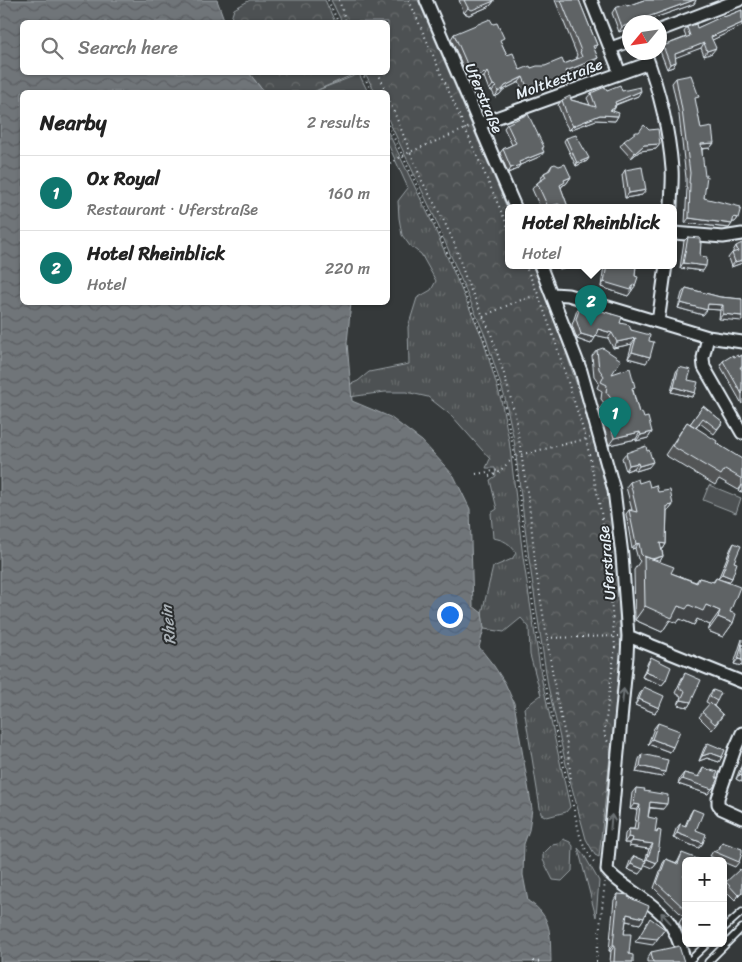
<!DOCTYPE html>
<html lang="en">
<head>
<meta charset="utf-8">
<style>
	body { margin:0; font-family:Sriracha,sans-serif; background:#f6f6f6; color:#222 }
	.controls { position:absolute; right:15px; bottom:15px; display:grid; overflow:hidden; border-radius:8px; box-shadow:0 1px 4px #0004 }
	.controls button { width:45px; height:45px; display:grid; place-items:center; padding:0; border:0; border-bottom:1px solid #e0e0e0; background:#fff; color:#222; font:25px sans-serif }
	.compass { position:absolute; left:622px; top:15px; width:45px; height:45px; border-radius:50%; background:#fff; box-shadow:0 1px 4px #0004; rotate:241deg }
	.you { position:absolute; left:449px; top:614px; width:18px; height:18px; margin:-12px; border:4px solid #fff; border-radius:50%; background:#1a73e8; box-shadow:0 0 0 8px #1a73e833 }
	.badge { display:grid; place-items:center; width:32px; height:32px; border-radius:50%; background:#0f766e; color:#fff; font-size:16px; font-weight:700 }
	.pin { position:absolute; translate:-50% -41px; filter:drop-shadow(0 1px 2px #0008) }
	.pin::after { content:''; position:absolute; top:26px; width:18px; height:15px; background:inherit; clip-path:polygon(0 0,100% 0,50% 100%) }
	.popup { position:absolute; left:505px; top:204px; width:172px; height:65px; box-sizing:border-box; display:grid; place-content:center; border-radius:8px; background:#fff; filter:drop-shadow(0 1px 4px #0005); font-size:16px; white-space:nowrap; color:#767676 }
	.popup b { font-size:19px; color:#222 }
	.popup::after { content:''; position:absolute; left:50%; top:100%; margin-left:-10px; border:10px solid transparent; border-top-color:#fff }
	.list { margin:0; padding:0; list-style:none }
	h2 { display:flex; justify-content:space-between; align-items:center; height:65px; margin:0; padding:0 20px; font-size:21px }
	h2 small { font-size:16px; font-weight:400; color:#767676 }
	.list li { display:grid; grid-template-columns:32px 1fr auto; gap:15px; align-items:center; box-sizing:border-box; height:75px; padding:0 20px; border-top:1px solid #e0e0e0 }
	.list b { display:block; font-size:19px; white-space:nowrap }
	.list p { margin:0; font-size:16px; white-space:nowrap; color:#767676 }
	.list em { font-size:16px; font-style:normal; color:#767676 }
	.icon { flex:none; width:28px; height:28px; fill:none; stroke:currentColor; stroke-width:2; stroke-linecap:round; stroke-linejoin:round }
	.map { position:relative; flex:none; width:742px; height:962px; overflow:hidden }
	.search { position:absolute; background:#fff; box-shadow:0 1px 4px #0004; left:20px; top:20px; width:370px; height:55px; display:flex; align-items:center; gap:12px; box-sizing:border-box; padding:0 18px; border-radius:8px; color:#767676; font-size:19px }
	.panel { position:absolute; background:#fff; box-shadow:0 1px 4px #0004; left:20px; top:90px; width:370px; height:215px; border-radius:8px }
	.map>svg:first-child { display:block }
</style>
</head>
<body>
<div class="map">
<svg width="742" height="962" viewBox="0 0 742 962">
	<defs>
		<pattern id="grass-tufts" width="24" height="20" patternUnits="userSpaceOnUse" patternTransform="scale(1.25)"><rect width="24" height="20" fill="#4d5152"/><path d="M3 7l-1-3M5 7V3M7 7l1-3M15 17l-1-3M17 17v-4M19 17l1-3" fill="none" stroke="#676a6c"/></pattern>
		<pattern id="forest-crowns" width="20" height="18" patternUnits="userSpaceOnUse" patternTransform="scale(1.25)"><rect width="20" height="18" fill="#4d5152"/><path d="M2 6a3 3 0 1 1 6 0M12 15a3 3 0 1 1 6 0" fill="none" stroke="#676a6c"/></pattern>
		<pattern id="water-waves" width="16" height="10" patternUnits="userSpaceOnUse" patternTransform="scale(1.25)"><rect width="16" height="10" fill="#707579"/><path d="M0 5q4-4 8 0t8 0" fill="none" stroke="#5b5e62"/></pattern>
	</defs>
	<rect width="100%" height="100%" fill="#35393a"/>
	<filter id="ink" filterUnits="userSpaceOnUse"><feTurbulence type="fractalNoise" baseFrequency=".02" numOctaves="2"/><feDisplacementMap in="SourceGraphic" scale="10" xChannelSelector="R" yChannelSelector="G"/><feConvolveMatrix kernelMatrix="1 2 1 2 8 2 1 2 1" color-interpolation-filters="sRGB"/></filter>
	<g filter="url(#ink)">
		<path fill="url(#grass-tufts)" stroke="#9aa1a5" d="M359 74 368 92H313Z
			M388 132 430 218 483 339 501 400 509 440 523 557 542 681 570 807 566 812 547 817 541 814 524 708 541 695 530 655 529 627 521 618 504 632 484 629 482 613 493 567 512 559 516 553C510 543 504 540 493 538L491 513 497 509 490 480 496 476 495 468H486L490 459 452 416 428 397 406 392H385L335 399 342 388 358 381 369 372 409 364 408 327 417 298 431 290 436 281 421 254 410 246 402 235 399 218 398 201 408 188 388 144Z
			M563 839 570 842 573 846 572 871 562 881 553 880 543 860V854L552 845 558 844Z
			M578 848 584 855 599 881 596 917Z"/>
		<path fill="url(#forest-crowns)" stroke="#9aa1a5" d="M250 0H325L335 22H230L234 9Z
			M331 0H418L508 210V265H532L553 314 582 400 607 491 617 556 621 657 599 857 595 855 586 839 568 773 548 686 529 559 514 440 505 398 486 338 434 216 388 119V92H375L365 73 388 72V22H342Z
			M359 72 313 92H264L249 73Z"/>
		<path fill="#4d5152" stroke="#9aa1a5" d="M709 485 741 498 736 513 703 500Z"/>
		<path fill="url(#water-waves)" stroke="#a0a7ac" d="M0 0H217L225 22H22V72L249 73 264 92H22V302L351 303 347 343 352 401 390 417 422 441 454 476 470 509 473 606 482 613 484 629 479 647 494 666 505 683 514 703 532 809 529 830 524 844 523 875 528 901C553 916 550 936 551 962H0Z"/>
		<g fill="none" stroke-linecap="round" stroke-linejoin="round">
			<g stroke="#e8f1f8" stroke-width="9">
				<path id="service" d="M723 929 742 912
					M688 962 708 943
					M708 962 742 928"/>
			</g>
			<g stroke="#e8f1f8" stroke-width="15">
				<path id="minor" d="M426 0 515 207
					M591 0 620 73
					M660 30 739 0
					M611 48 630 41
					M645 52C659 90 669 129 672 169 673 181 671 195 671 207
					M479 124 649 63
					M674 233 723 237 742 234
					M540 265 581 371 614 490 622 555 628 636 627 656 607 870C613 878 623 884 631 890 666 915 674 920 685 962
					M553 294 568 295 708 337 742 342
					M658 322 666 265
					M708 337 703 358 704 367 742 433
					M628 636 742 682
					M742 733 735 749 718 798V804L722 809 742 818"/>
			</g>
			<path stroke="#e8f1f8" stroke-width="2" stroke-dasharray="1 4" stroke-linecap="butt" d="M328 0 338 22
				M339 0 346 22
				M409 0 508 227
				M362 72 372 92
				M378 72 386 92
				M388 97 422 181 444 221 454 243 467 282 490 331 504 374 515 414 529 504 536 570 556 695 567 744 571 780 567 784
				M388 125 432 218 484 339 503 399 515 456 527 565 545 685 580 836 585 848 596 865
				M390 163 410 152 470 127
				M525 265 538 294 555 341 586 439 601 512 607 552 615 647 604 735 608 742
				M483 316 518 301 538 295
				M476 474 499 470
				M489 476 498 473 515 456 590 438
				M547 638 618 636
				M533 961 540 962
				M596 962 605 882"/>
			<use href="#service" stroke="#2a2d2e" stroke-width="5.5"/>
			<use href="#minor" stroke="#2a2d2e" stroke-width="11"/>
		</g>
		<path fill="#525557" stroke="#e8f1f8" d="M459 0H494V1L490 6 469 15 464 13Z
			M555 0H579L597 45 594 49 598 58 594 63 567 74 564 81 552 85 550 89 546 87 528 94 527 93 524 94 519 82 503 90 500 94 495 97 492 91 489 90 484 77 470 83 451 39 454 34 501 42 507 55 520 70 531 68 564 64 577 59 576 57 577 55Z
			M644 0H696L694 4 643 22H630L619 32 612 13 615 8 627 6Z
			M742 10V26L712 40V53L704 56 701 48 691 51 675 57 676 62 673 67 667 69 660 51 663 46 686 37 684 32 687 27 697 28Z
			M676 78 695 102 701 129 714 143 710 148 702 149 704 198 738 218 735 222H732L729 228 685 223 687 188H686V178L679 115 672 83Z
			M607 90 622 91 638 96 616 105 615 108 613 111 618 116 615 121 596 120 569 130 565 123 558 105 562 100H571L590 105 587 98 591 93Z
			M507 124 543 148 541 156 520 165 517 169 508 173 500 153 503 149 512 145 504 128Z
			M566 138 587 161 576 166 564 141Z
			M624 141 660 144 656 149 640 151 631 158 620 146Z
			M552 165 571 177 566 184 563 185 561 188 568 207H540L532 189 537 183 540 181V180L544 173 548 171Z
			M625 170 642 195 625 198 622 175Z
			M688 237 700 243V256L703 271 680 268 684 241Z
			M736 246 742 263 731 267 728 258 732 253H733V251Z
			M604 265H636L635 276V286L628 296 601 287Z
			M686 288 720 297 742 299 719 319 720 310 707 309 703 315 678 308 682 293Z
			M581 305 620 323 649 341 646 363 628 358 632 344 613 348 608 338 596 335 591 344 577 339 572 325 577 310Z
			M597 350 612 374 633 390 639 413 644 418 652 432 648 438 636 441V439L609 445 599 410 604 403 601 399 602 391 597 388 599 383 594 376 592 356Z
			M742 355V404L720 365 723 361 734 357H739Z
			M679 367 688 380 695 393 692 397 671 392 676 372Z
			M703 406 723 422 714 434 700 423 696 428 716 443 741 459 742 458V492L719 479 715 485 665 455 687 422 690 424Z
			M626 453 649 467 636 471 634 468 626 471 622 458Z
			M630 482 639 483 650 487 658 492 673 505 669 510H667L666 544 663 549H662L663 556 660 561H658L671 573 696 582 699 578 713 582 716 578 718 579 731 548 734 543V562L732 578 729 582 730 612 733 623 723 637 708 631 710 625 697 619 694 625 680 619 677 623 670 620 662 632 635 620 634 570 640 561 638 559 635 548 632 549 626 514 629 510H632L626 487Z
			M742 639V666L734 664Z
			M651 657 666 680 662 685 642 677 648 662Z
			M685 673 691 702 688 707 678 705 681 696 675 693 682 678Z
			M644 687 659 708 655 713 635 705 640 693Z
			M713 690 717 701 714 706 713 705 723 715 712 730 699 717 710 704 706 702 709 695Z
			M658 723 673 747 670 752 648 744 654 728Z
			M708 743 719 762 707 758 699 761 704 748Z
			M642 754 665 772 662 777 636 772 639 759Z
			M742 764V782L736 779Z
			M703 768 708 794 678 784 680 778 684 773 698 777 700 773Z
			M636 788 644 791 663 809 650 808 648 817 655 832H657L658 830 657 863 653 868 645 864 639 874 627 869 630 861 634 856 645 861 649 849 629 846V843H624L625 834 629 829H634L637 810 630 809 632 793Z
			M693 809 696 830 703 843 699 848 673 838 676 829 680 824 685 826 690 814Z
			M722 842 739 862 735 867 723 862V861H720L710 856 713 851 717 850Z
			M682 853 686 861V938L679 923 682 918 684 917 654 888 663 863 666 859 677 863Z
			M742 871V893L735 900 723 888V886L726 882Z
			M618 894 628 897 644 918 640 924 626 921 624 934 629 954 633 962H610L611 951H609L614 900Z
			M651 952 684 962H647V959Z"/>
		<path fill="#424547" stroke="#e8f1f8" d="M694 0H696L694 4 643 22H634Z
			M494 1 490 6 469 15 464 13 468 8Z
			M742 23V26L708 42 711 37Z
			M630 24V28L619 32 622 27Z
			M704 43 701 48 672 59 675 54Z
			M716 48 712 53 704 56 707 51Z
			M598 58 594 63 563 76 566 71Z
			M676 62 673 67 667 69 670 64Z
			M487 72 484 77 470 83 473 78Z
			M568 76 564 81 552 85 554 81Z
			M523 77 519 82 503 90 500 94 495 97 498 92 505 86Z
			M550 82 546 87 528 94 531 89Z
			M493 85 496 86 492 91 489 90Z
			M531 88 527 93 524 94 528 89Z
			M641 91 638 96 611 106 615 102Z
			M600 115 618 116 615 121 596 120 569 130 573 126Z
			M714 143 710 148 698 149 701 144Z
			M660 144 656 149 640 151 631 158 635 153 644 145Z
			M544 152 541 156 520 165 517 169 508 173 511 168 519 162Z
			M589 158 587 161 576 166 577 163Z
			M571 177 566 184 563 185 560 189 555 192 564 180Z
			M646 190 642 195 625 198 629 193Z
			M734 217 738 218 735 222H730Z
			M689 218 732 224 729 228 685 223Z
			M742 260V263L731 267 735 262Z
			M683 263 706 266 703 271 680 268Z
			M560 265H571L570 266 560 269 558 268Z
			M573 265H579L571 268Z
			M604 282 633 285 635 286 628 296 601 287Z
			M681 303 707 310 703 315 678 308Z
			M708 304 723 305 720 310 705 309Z
			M723 314 742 316V321L719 319Z
			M598 329 612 333 608 338 594 335Z
			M581 334 595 338 591 344 577 339Z
			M636 338 632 344 613 348 617 342Z
			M632 352 650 357 646 363 628 358Z
			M674 387 695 393 692 397 671 392Z
			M640 432 636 439 609 445 614 438Z
			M652 432 648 438 636 441 641 435Z
			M653 462 649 467 636 471 639 466Z
			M638 463 634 468 626 471 629 465Z
			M742 485V492L738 491Z
			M673 505 669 510 664 511 667 506Z
			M639 543 635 548 632 549 636 544Z
			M660 543 666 544 663 549 657 547Z
			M663 556 660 561 645 565 648 561Z
			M722 574 732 578 729 582 718 579Z
			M689 605H706L720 611 710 625 697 619 694 625 680 619 677 623 670 620 662 632 635 620 645 606H678Z
			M718 617 733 623 723 637 708 631Z
			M738 659 742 660V666L734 664Z
			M645 672 666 680 662 685 642 677Z
			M639 699 659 708 655 713 635 705Z
			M681 700 691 702 688 707 678 705Z
			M652 739 673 747 670 752 648 744Z
			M711 753 722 757 719 762 707 758 699 761 702 756Z
			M640 766 665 772 662 777 636 772Z
			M739 775 742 776V782L736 779Z
			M682 779 718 781 708 794 678 784Z
			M650 802 667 804 663 809 647 807Z
			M634 804 640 805 637 810 630 809Z
			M677 833 703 843 699 848 673 838Z
			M628 837 633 838 629 843H624Z
			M632 841 653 844 649 849 629 846Z
			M647 859 657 863 653 868 643 864Z
			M631 864 643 869 639 874 627 869Z
			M742 892V893L735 900 738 895Z
			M627 914 644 918 640 924 622 920Z
			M665 929 653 945 635 942 639 937Z
			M613 945H615L611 951H609Z"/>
		<path fill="#5f6365" stroke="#e8f1f8" d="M464 0H494V1L472 10 468 8Z
			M561 0H579L597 45 593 46 598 58 566 71 568 76 554 81 553 84 550 82 531 89V88L528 89 523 77 505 86 503 89 498 92 496 86 493 85 487 72 473 78 454 34 490 19 493 24 497 23 504 38 500 40 507 55 513 53 520 70 530 66 531 68 537 66H545L562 59 564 64 582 57 580 52 581 51Z
			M644 0H694L634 22H630V24L622 27 615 8 626 4 627 6Z
			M742 10V23L711 37 716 48 707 51 704 43 694 47 675 54 676 62 670 64 663 46 690 36 687 27 696 24 697 28 723 16 724 17Z
			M691 75 699 97 695 98 701 129 712 127 714 143 701 144 705 176H707L704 198 741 207 738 218 734 217 732 224 689 218 690 183H689L690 173 682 110 676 78Z
			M620 85 622 91 640 87 641 91 615 102 616 105 614 106 615 108 610 110 619 113 618 116 600 115 573 126 568 118 562 100 570 96 571 100 596 107 591 93 605 87 607 90Z
			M528 114 544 147 542 148 544 152 519 162 520 165 511 168 503 149 516 143 507 124Z
			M644 125 649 130 658 129 660 144 644 145 635 153 624 141 636 132H639Z
			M576 135 589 158 577 163 566 138Z
			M555 164 559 166 565 164 571 177 564 180 565 182 560 185 568 207H564L558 204 548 207 537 183 546 177 544 173 550 170 552 165Z
			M642 167 646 190 629 193 625 170Z
			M688 237 700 238V243H701L700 256 707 257 706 266 683 263Z
			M742 243V260L735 262 732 253 738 251 736 246Z
			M607 265H636L635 276 638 277 635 286 633 285 631 290 604 282Z
			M686 288 720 297 742 299V316L723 314V305L708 304 707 310 681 303Z
			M581 305 622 317 620 323 629 325 631 330 650 335 649 341 654 342 650 357 632 352 636 338 617 342 612 333 598 329 595 338 581 334 576 319Z
			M603 348 621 360 612 374 630 368 635 387 632 388 639 413 642 412 644 418 648 417 652 432 641 435 640 432 614 438 604 403 613 401 606 392 607 385 601 382 604 376 599 369 597 350Z
			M733 355 734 357 738 355 739 357 742 355V367H740L742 370V394L723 361Z
			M679 367 691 370 688 380 698 382 695 393 674 387Z
			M703 406 723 422 717 429 703 418 696 427 690 424Z
			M687 422 717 441 716 443 742 459V458V479L725 469 721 475 672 446Z
			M646 446 647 451 649 450 653 462 639 466 638 463 629 465 626 453Z
			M638 479 639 483 648 480 650 487 656 485 658 492 670 490 673 505 667 506 666 544 660 543 663 556 652 559 644 557 641 554 639 543 636 544 629 510 637 512 630 482Z
			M734 543 741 546 734 562 737 563 732 578 722 574Z
			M644 556 674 567 671 573 697 583 699 578 714 582 716 578 740 587 730 612 736 614 733 623 718 617 720 611 706 605 703 611 689 605 686 609 678 606 672 618 645 606Z
			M742 644V660L738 659Z
			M651 657 671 667 666 680 645 672Z
			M685 673 701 680 691 702 681 700 685 691 679 688Z
			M644 687 664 696 659 708 639 699Z
			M713 690 721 693 717 701 710 697Z
			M710 703 723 715 715 724 702 712Z
			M658 723 680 731 673 747 652 739Z
			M708 743 725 750 722 757 711 753 702 756Z
			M642 754 668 760 665 772 640 766Z
			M703 768 718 772 716 776 718 781 712 789 682 779 684 773 700 777Z
			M742 768V776L739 775Z
			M636 788 645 789 644 791 668 795 667 804 650 802 648 817 657 819 655 832 657 833 658 830 661 831 657 863 647 859 653 844 632 841 633 838 628 837 629 829 637 830 640 805 634 804Z
			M693 809 703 813 696 830 706 834 703 843 677 833 680 824 686 826Z
			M722 842 742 849V853L739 862 713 851 719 849Z
			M682 853 703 861H686V875L683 876 686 878V910L657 883 666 859 678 864Z
			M634 856 646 861 643 869 631 864Z
			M740 869 742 871V892L738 895 726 882Z
			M618 894 629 895 628 897 649 906 644 918 627 914 624 934H631L629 954 633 955V962H614L615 945H613Z
			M686 916V927L682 918Z
			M650 918 665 929 657 939 639 937Z
			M679 946 684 962H653L651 952Z"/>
		<defs><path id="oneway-shaft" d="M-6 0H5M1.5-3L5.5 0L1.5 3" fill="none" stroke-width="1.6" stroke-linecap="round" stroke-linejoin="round" transform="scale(1.25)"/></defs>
		<g stroke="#6c7275">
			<use href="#oneway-shaft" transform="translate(623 696) rotate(-84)"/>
			<use href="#oneway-shaft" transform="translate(611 822) rotate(-85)"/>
			<use href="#oneway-shaft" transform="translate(666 918) rotate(-132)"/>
		</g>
	</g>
	<g text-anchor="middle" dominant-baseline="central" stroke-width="4" stroke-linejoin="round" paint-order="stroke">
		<g font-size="15" fill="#e8f1f8" stroke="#2a2d2e">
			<text transform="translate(559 79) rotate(-20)">Moltkestraße</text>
			<text transform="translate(484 98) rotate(67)">Uferstraße</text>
			<text transform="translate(607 563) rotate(-95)">Uferstraße</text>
		</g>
		<g font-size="16" font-style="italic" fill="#acb3b8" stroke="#2a2d2e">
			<text transform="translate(168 625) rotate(-96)">Rhein</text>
		</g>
	</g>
</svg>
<div class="controls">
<button>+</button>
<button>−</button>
</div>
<svg class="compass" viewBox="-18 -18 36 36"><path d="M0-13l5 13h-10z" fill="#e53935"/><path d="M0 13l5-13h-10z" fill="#767676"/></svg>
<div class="you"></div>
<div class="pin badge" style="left:615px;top:438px">1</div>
<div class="pin badge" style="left:591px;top:326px">2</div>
<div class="popup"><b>Hotel Rheinblick</b>Hotel</div>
<div class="search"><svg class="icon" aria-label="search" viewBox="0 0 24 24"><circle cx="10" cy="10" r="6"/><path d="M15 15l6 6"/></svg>Search here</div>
<section class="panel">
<h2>Nearby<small>2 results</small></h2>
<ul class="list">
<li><span class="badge">1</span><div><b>Ox Royal</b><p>Restaurant · Uferstraße</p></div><em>160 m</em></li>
<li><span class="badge">2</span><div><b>Hotel Rheinblick</b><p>Hotel</p></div><em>220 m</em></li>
</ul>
</section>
</div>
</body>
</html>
